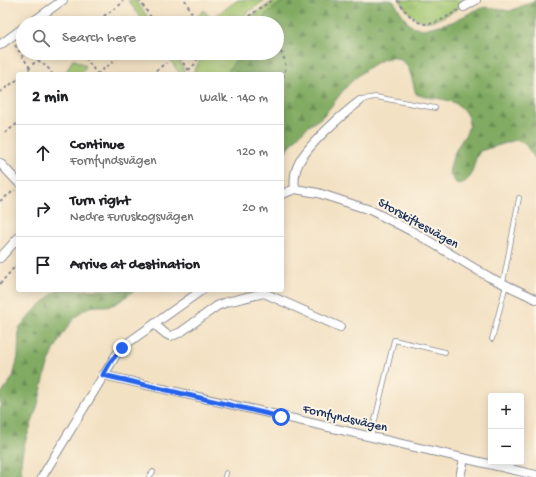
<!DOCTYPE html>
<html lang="en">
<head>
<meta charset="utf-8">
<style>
	body { margin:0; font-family:"Gochi Hand",sans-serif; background:#f6f6f6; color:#202124 }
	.controls { position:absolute; right:12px; bottom:12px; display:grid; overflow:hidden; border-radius:4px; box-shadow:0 2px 10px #0003 }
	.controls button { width:36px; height:36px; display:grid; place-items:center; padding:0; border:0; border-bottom:1px solid #e0e0e0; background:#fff; color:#202124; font:20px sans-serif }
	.stop { position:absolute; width:12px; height:12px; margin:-9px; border:3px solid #2563eb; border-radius:50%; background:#fff }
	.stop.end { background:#2563eb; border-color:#fff; box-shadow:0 1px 4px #0008 }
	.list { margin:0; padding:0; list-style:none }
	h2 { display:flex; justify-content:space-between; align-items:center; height:52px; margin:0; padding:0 16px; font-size:17px }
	h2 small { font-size:13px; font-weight:400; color:#757577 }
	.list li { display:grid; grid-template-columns:26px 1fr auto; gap:12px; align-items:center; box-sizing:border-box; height:56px; padding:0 16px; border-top:1px solid #e0e0e0 }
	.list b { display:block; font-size:15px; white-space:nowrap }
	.list p { margin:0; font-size:13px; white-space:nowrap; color:#757577 }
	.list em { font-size:13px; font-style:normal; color:#757577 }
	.icon { flex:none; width:22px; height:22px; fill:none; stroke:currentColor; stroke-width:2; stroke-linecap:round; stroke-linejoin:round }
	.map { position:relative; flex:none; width:536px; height:477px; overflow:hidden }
	.search { position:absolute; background:#fff; box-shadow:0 2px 10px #0003; left:16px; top:16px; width:268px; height:44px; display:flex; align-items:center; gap:10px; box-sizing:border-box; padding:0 14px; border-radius:22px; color:#757577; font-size:15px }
	.panel { position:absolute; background:#fff; box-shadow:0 2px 10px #0003; left:16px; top:72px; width:268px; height:220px; border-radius:4px }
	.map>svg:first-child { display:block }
</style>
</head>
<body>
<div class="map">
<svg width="536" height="477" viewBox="0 0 536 477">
	<defs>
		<pattern id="grass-tufts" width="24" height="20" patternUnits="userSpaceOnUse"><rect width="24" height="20" fill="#a2c670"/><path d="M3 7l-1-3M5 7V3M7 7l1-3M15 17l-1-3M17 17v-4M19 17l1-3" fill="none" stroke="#8baa63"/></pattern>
		<pattern id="forest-firs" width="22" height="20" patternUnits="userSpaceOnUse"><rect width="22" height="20" fill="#81ab62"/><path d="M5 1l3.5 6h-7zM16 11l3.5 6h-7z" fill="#698c54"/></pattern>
	</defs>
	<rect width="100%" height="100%" fill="#fcf5e5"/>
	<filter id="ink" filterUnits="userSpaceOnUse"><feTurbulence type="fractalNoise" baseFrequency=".025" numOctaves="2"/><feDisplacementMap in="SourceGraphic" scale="8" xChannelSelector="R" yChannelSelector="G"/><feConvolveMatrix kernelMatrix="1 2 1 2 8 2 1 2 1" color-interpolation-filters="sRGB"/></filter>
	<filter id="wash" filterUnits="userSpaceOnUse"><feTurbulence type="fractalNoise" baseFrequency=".012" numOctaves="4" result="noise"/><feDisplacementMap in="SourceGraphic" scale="16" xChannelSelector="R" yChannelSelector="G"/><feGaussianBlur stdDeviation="0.9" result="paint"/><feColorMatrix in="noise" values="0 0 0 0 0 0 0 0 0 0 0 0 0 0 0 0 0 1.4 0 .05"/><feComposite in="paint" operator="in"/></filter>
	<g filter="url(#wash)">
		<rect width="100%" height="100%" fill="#f3e1c3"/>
		<path fill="url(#grass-tufts)" stroke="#5e7a67" d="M128 0H135L152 23H144Z
			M238 0H265L233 23H200L198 16 204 10 211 19Z
			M275 0H285L267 13 260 23H241Z
			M400 0H470C455 9 432 30 414 17 408 13 404 6 400 0Z
			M165 53H173L183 67V70L180 74Z
			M204 53H241L226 74H194L193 72Z"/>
		<path fill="url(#forest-firs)" stroke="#4e6d60" d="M285 0H393L407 22 412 26 423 29 452 22 476 10 486 7 510 11 536 0V160L525 144 516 140 480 151 476 158 471 176 463 184 456 183 449 173C451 165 452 157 456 150 463 136 476 127 464 111 460 106 456 103 449 101 438 97 427 99 416 94 412 83 412 65 399 59 383 52 358 75 347 86 339 95 332 106 324 115 318 121 310 124 304 130 296 138 289 147 282 156V74H226L241 53H277V23H260L267 13Z
			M57 290H135C128 294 120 303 112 305 101 308 91 303 81 312 67 324 57 343 50 360 44 374 42 390 38 404 33 424 15 458 23 477H0V395L13 377 18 357 19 328 36 309Z"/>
		<path fill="#a2c670" stroke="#5e7a67" d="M73 59 86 66 81 74H65Z"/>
	</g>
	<g filter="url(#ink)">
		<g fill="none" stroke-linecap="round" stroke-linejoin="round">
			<g stroke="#878890" stroke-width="5.5">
				<path id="service" d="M360 101 369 98 376 97 435 108
					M503 283 519 198
					M492 339 506 285
					M371 437 394 340 445 352
					M149 477 153 472
					M225 477 226 473"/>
			</g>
			<g stroke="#878890" stroke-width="10">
				<path id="minor" d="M464 7 476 0
					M31 23 63 0
					M0 45 23 28
					M0 163 18 182
					M295 189 318 193 370 210 386 218 417 234 489 277 536 299
					M282 194 295 189C294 181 294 173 298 165 305 147 344 113 360 101
					M0 258 18 238
					M154 324 166 334 170 336 174 335 181 332 217 306 227 302 264 293 340 327
					M103 375 536 475
					M42 477 116 355 129 342 202 290
					M460 477 464 459"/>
			</g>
			<path stroke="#878890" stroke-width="2" stroke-dasharray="3 3" stroke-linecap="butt" d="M139 0 155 23
				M185 0 197 23
				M397 0C419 30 427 30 458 10
				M248 17 252 23
				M94 23 121 4 123 0
				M239 23 272 0
				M15 45 30 68
				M277 47C287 58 287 68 282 81
				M82 53 97 74
				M176 53 191 74
				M38 60 49 69 52 74
				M25 74 34 63 48 53
				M97 74 113 62 119 53
				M151 74 166 63
				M184 74 194 65 201 53
				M0 92 18 79
				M5 133 18 123
				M282 179 284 185
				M0 201 15 190
				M0 284 18 263"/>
			<use href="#service" stroke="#fff" stroke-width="4"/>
			<use href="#minor" stroke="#fff" stroke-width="8"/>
		</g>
	</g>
	<g fill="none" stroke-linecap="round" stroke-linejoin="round" filter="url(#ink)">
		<path stroke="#2563eb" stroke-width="5" d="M122 348 111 361 103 375 281 417"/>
	</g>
	<g text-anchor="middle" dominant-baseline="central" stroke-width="4" stroke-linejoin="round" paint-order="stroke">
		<g font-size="13" fill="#1b2f5e" stroke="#fcf5e5">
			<text transform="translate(418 224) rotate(29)">Storskiftesvägen</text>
			<text transform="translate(345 419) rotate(13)">Fornfyndsvägen</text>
		</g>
	</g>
</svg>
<div class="controls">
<button>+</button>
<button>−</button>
</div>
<div class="stop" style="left:281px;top:417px"></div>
<div class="stop end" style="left:122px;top:348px"></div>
<div class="search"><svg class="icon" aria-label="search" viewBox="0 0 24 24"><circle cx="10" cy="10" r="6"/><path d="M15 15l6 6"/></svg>Search here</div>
<section class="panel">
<h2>2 min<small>Walk · 140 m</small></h2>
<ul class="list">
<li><svg class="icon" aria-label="ahead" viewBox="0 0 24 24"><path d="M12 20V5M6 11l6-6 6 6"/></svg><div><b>Continue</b><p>Fornfyndsvägen</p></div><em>120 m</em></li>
<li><svg class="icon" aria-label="right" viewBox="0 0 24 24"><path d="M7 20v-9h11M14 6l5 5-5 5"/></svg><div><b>Turn right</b><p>Nedre Furuskogsvägen</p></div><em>20 m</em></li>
<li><svg class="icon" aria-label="arrive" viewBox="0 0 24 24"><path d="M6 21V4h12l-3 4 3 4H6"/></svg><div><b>Arrive at destination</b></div></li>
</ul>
</section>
</div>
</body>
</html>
